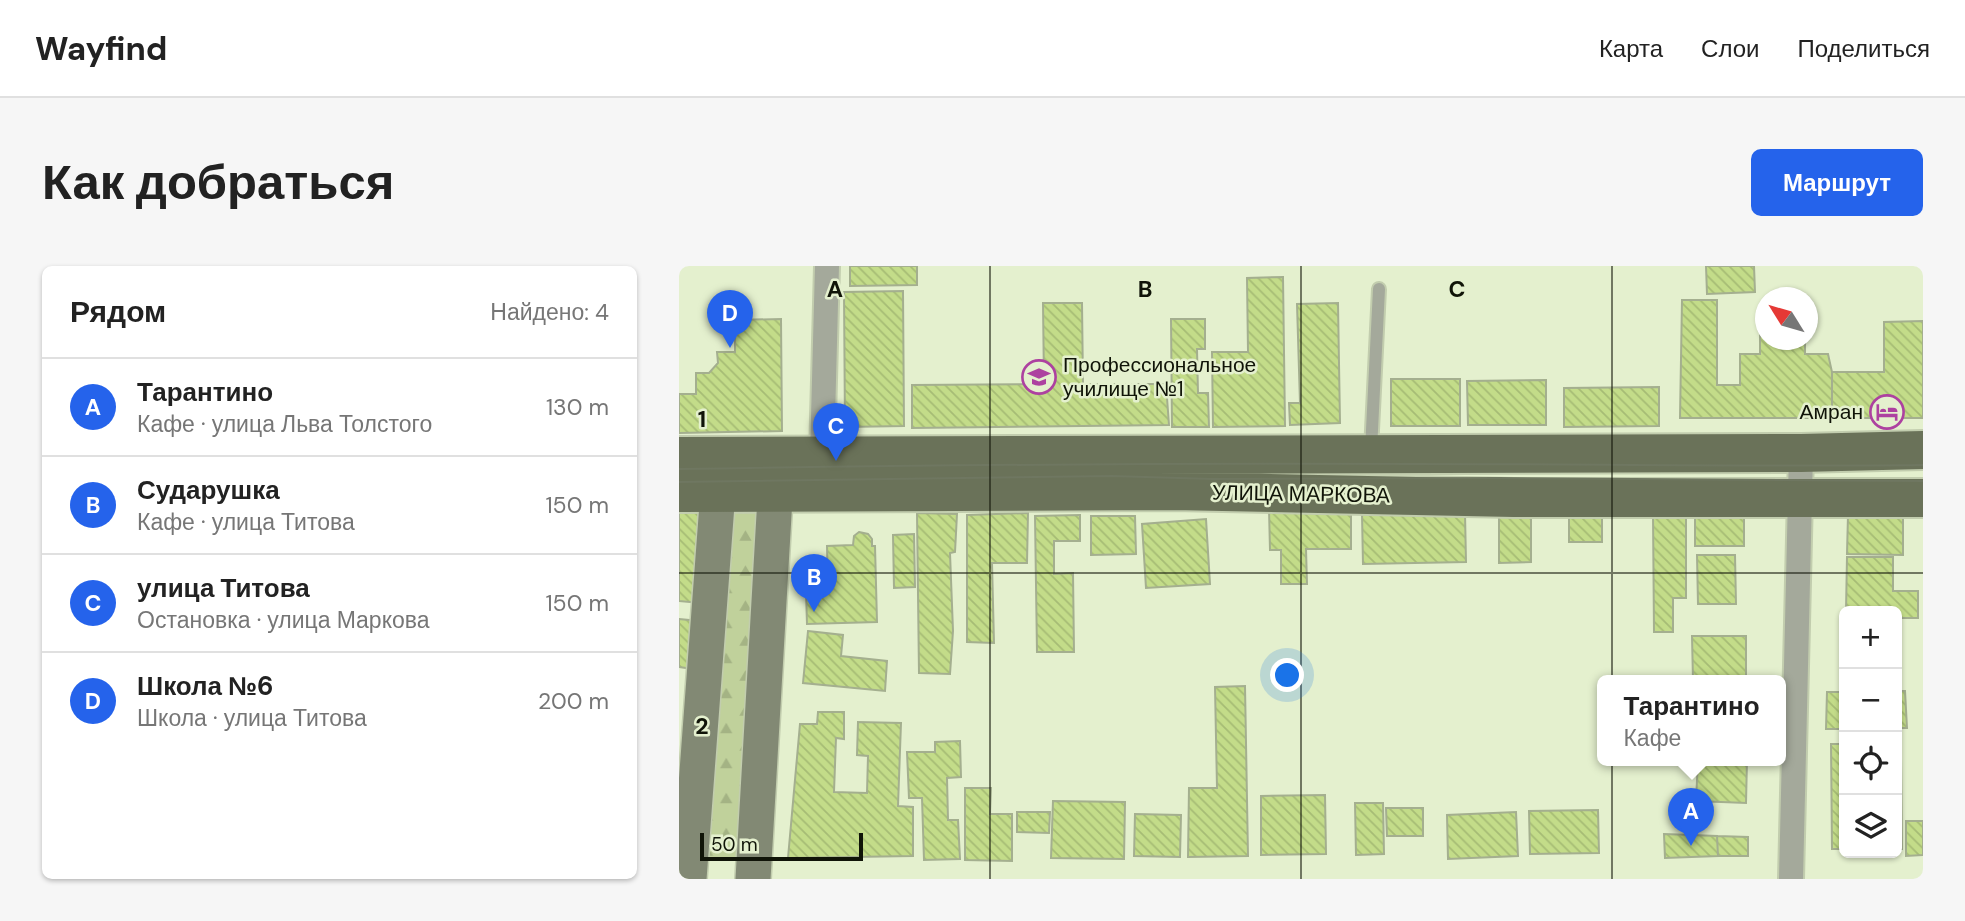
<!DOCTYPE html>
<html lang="ru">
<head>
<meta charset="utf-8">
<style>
	body { margin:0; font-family:"DM Sans",sans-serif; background:#f6f6f6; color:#222 }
	.controls { position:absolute; right:21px; bottom:21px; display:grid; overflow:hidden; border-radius:10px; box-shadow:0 2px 5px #0004 }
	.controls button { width:63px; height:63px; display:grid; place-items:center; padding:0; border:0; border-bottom:2px solid #e0e0e0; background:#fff; color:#222; font:35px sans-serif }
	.compass { position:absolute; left:1076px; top:21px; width:63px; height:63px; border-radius:50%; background:#fff; box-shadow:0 2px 5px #0004; rotate:307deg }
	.scale { position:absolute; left:21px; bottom:18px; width:163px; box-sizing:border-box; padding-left:7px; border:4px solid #101408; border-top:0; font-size:19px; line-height:24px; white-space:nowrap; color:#101408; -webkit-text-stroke:5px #e4f0ce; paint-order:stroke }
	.you { position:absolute; left:609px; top:410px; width:24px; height:24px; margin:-18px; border:5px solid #fff; border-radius:50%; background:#1a73e8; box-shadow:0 0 0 10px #1a73e833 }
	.badge { display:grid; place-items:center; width:46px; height:46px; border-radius:50%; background:#2563eb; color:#fff; font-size:23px; font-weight:700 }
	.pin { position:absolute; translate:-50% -58px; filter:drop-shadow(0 2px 4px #0008) }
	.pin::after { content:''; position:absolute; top:37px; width:24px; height:21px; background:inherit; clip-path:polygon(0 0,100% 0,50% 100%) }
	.popup { position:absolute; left:918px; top:409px; width:189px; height:91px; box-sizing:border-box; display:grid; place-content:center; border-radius:10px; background:#fff; filter:drop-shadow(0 2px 5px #0005); font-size:23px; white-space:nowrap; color:#767676 }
	.popup b { font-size:26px; color:#222 }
	.popup::after { content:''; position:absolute; left:50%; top:100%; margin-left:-14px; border:14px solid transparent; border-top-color:#fff }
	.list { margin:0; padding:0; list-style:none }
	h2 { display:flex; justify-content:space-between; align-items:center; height:91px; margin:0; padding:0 28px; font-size:30px }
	h2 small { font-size:23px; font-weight:400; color:#767676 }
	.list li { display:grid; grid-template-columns:46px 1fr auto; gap:21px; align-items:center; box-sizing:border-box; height:98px; padding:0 28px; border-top:2px solid #e0e0e0 }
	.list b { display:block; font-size:26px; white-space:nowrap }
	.list p { margin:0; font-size:23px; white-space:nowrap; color:#767676 }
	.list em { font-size:23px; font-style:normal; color:#767676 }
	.icon { flex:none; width:38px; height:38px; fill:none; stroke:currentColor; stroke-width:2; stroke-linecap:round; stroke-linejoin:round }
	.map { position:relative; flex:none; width:1244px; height:613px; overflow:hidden; border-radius:10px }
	header { display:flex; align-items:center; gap:42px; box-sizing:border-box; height:98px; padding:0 35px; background:#fff; border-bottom:2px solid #e0e0e0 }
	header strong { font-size:33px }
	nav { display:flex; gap:38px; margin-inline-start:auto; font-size:24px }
	.intro { display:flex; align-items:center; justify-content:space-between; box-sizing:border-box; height:168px; padding:0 42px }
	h1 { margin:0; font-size:49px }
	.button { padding:18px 32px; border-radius:10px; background:#2563eb; color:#fff; font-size:24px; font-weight:700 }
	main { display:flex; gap:42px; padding:0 42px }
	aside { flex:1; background:#fff; border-radius:10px; box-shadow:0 2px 5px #0004 }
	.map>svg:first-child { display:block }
</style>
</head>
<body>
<header>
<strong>Wayfind</strong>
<nav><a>Карта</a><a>Слои</a><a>Поделиться</a></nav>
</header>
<div class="intro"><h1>Как добраться</h1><a class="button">Маршрут</a></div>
<main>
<aside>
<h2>Рядом<small>Найдено: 4</small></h2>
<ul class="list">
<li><span class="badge">A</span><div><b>Тарантино</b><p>Кафе · улица Льва Толстого</p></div><em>130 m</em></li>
<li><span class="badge">B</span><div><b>Сударушка</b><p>Кафе · улица Титова</p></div><em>150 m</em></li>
<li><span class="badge">C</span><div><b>улица Титова</b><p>Остановка · улица Маркова</p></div><em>150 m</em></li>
<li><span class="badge">D</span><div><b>Школа №6</b><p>Школа · улица Титова</p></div><em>200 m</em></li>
</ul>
</aside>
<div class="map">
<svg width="1244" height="613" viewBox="0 0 1244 613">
	<defs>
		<pattern id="forest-firs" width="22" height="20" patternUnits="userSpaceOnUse" patternTransform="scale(1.75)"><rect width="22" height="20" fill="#c0d19b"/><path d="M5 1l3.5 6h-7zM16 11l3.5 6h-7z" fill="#a4b384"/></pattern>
		<pattern id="building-back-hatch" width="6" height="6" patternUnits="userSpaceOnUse" patternTransform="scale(1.75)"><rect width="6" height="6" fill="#c3dc89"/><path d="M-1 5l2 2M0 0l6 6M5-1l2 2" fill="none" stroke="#a6bc75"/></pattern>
	</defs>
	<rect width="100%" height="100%" fill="#e4f0ce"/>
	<path fill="url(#forest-firs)" d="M51 239H89L63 594 26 593Z"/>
	<path fill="url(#building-back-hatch)" stroke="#a4af8f" stroke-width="2" d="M171 0H238V19L171 20Z
		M1027 0H1075L1076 26 1028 28Z
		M604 11 606 160 534 161 533 86H569L568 12Z
		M224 25 225 160 166 161 165 26Z
		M1003 34H1038V119H1061V88H1081V56H1086V74H1126V88H1149L1153 106V152H1001Z
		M364 37H403L404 118H487L490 159 233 162V119L365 118Z
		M659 37 661 157 611 159 610 137H621L618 38Z
		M102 53 103 165 0 167V128H17V107H30L39 97 38 86H56V54Z
		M492 53H526V83H518L519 127H529L530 161H493Z
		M1244 55V152H1153V106H1205V56Z
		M712 113H781V160H712Z
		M867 114V159H789L788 115Z
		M980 121V160L885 161V122Z
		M0 241 29 243 21 337 0 335Z
		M590 243H672V283H627L628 318H602V284H591Z
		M890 246H923V276H890Z
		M238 247 278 248 276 286 271 287 274 365 271 408 240 407Z
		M349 247 348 297H313L315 377 288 376V249Z
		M786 247 787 296 684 298 683 248Z
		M1065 247V280H1016V248Z
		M820 248H852V296L820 297Z
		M974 248H1007V332H994V366H975Z
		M401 249V275H375V308L394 307 395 386H358L356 250Z
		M1169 249 1224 250V289L1168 288Z
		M412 250H456L457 288 412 289Z
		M527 253 531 318 467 322 463 258Z
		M180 266 189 268 193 273V280H196L198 356 128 358 127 325 149 324 148 280 174 279 175 270Z
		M235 268 236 321 215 322 214 269Z
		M1018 289H1056L1057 338H1019Z
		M1168 291H1214V325H1239V352H1218V345H1167Z
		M0 353 20 355 14 403 0 401Z
		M129 365 164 369 162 390 208 395 206 425 124 417Z
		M1013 370H1067V414H1014Z
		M566 420 569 590 509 591 510 522H538L536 421Z
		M1218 425H1226L1228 462H1218Z
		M1148 426H1165V463H1147Z
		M139 446H165V473L157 472 155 526 188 527 189 490 178 489 179 456 222 457 219 540 234 541V590L109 592 121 458H138Z
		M281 475 282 511 268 512 269 554H279L281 593 245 594 243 532H230L228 486H256V476Z
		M1152 478H1165V583H1153Z
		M1218 492H1222L1223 583H1218Z
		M1019 494H1068L1067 537 1017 535Z
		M286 522H312L311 548H333V595L286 594Z
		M646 529 647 588 582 589V530Z
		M374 535 446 536 445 593 372 592Z
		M676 537H704L705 588 677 589Z
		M707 542H744V570H708Z
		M919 544 920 587 851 588 850 545Z
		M338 546H371L370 567 338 566Z
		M837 546 839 590 769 593 768 549Z
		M456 548 502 549 501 591 455 590Z
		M1227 555H1244V589L1227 590Z
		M985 568 1038 570 1039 590 986 592Z
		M1038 570 1069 571V590H1039Z"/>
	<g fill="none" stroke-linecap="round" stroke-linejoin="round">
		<g stroke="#c2cdae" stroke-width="16">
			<path id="lane" d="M692 184 700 23"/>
		</g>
		<g stroke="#c2cdae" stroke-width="28">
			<path id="street" d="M143 190 148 0
				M1112 613 1122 187"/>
		</g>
		<g stroke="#c2cdae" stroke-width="38">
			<path id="secondary" d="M10 613 41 198
				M74 613 98 197"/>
		</g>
		<g stroke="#c2cdae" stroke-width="42">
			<path id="primary" d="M0 190 1122 187 1244 184
				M0 227 495 225 835 232H1244"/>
		</g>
		<use href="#lane" stroke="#a4a99b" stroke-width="12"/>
		<use href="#street" stroke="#a4a99b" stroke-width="24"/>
		<use href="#secondary" stroke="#828974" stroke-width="35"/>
		<use href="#primary" stroke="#6a7259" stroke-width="38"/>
		<path stroke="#6f7761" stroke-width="2" d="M0 203C246 199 492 197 738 198 907 198 1075 201 1244 199
			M0 216 433 210 533 213 819 212 1244 215"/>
	</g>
	<path fill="none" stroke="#101408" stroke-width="2" stroke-opacity="0.55" d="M311 0V613M622 0V613M933 0V613M0 307H1244"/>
	<defs>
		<g id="university-ring" transform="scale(1.75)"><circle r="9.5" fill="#e4f0ce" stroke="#ad41a0" stroke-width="1.5"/><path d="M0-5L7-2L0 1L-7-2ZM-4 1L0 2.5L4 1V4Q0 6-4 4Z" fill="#ad41a0"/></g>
		<g id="hotel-ring" transform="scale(1.75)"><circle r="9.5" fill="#e4f0ce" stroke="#ad41a0" stroke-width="1.5"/><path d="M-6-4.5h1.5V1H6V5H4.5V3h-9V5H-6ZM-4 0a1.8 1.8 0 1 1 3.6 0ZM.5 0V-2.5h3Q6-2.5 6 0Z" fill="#ad41a0"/></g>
	</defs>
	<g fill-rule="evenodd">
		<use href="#university-ring" x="360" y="111"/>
		<use href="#hotel-ring" x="1208" y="146"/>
	</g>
	<g text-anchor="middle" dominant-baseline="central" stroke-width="5" stroke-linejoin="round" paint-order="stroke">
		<g font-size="21" fill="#101408" stroke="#e4f0ce" text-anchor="start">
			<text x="384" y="99">Профессиональное<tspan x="384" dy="24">училище №1</tspan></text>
			<text x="1184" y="146" text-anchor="end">Амран</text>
		</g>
		<g font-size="21" fill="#101408" stroke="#e4f0ce">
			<text transform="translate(622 228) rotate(1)">УЛИЦА МАРКОВА</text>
		</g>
	</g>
	<g font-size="23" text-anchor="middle" font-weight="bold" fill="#101408" stroke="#e4f0ce" stroke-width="5" stroke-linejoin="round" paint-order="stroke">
		<text x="156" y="31">A</text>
		<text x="466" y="31">B</text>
		<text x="778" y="31">C</text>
		<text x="23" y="161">1</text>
		<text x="23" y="468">2</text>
	</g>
</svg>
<div class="controls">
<button>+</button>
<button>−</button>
<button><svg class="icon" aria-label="locate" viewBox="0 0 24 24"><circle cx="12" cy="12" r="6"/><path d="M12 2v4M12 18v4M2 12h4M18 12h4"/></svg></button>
<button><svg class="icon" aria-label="layers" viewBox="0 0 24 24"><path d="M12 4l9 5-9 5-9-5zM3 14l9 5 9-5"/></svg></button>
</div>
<svg class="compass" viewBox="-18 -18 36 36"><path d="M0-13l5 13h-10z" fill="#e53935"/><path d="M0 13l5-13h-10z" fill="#767676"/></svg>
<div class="scale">50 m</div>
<div class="you"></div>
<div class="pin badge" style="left:1012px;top:580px">A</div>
<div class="popup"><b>Тарантино</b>Кафе</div>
<div class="pin badge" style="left:135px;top:346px">B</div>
<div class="pin badge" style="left:157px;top:195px">C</div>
<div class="pin badge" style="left:51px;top:82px">D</div>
</div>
</main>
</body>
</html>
